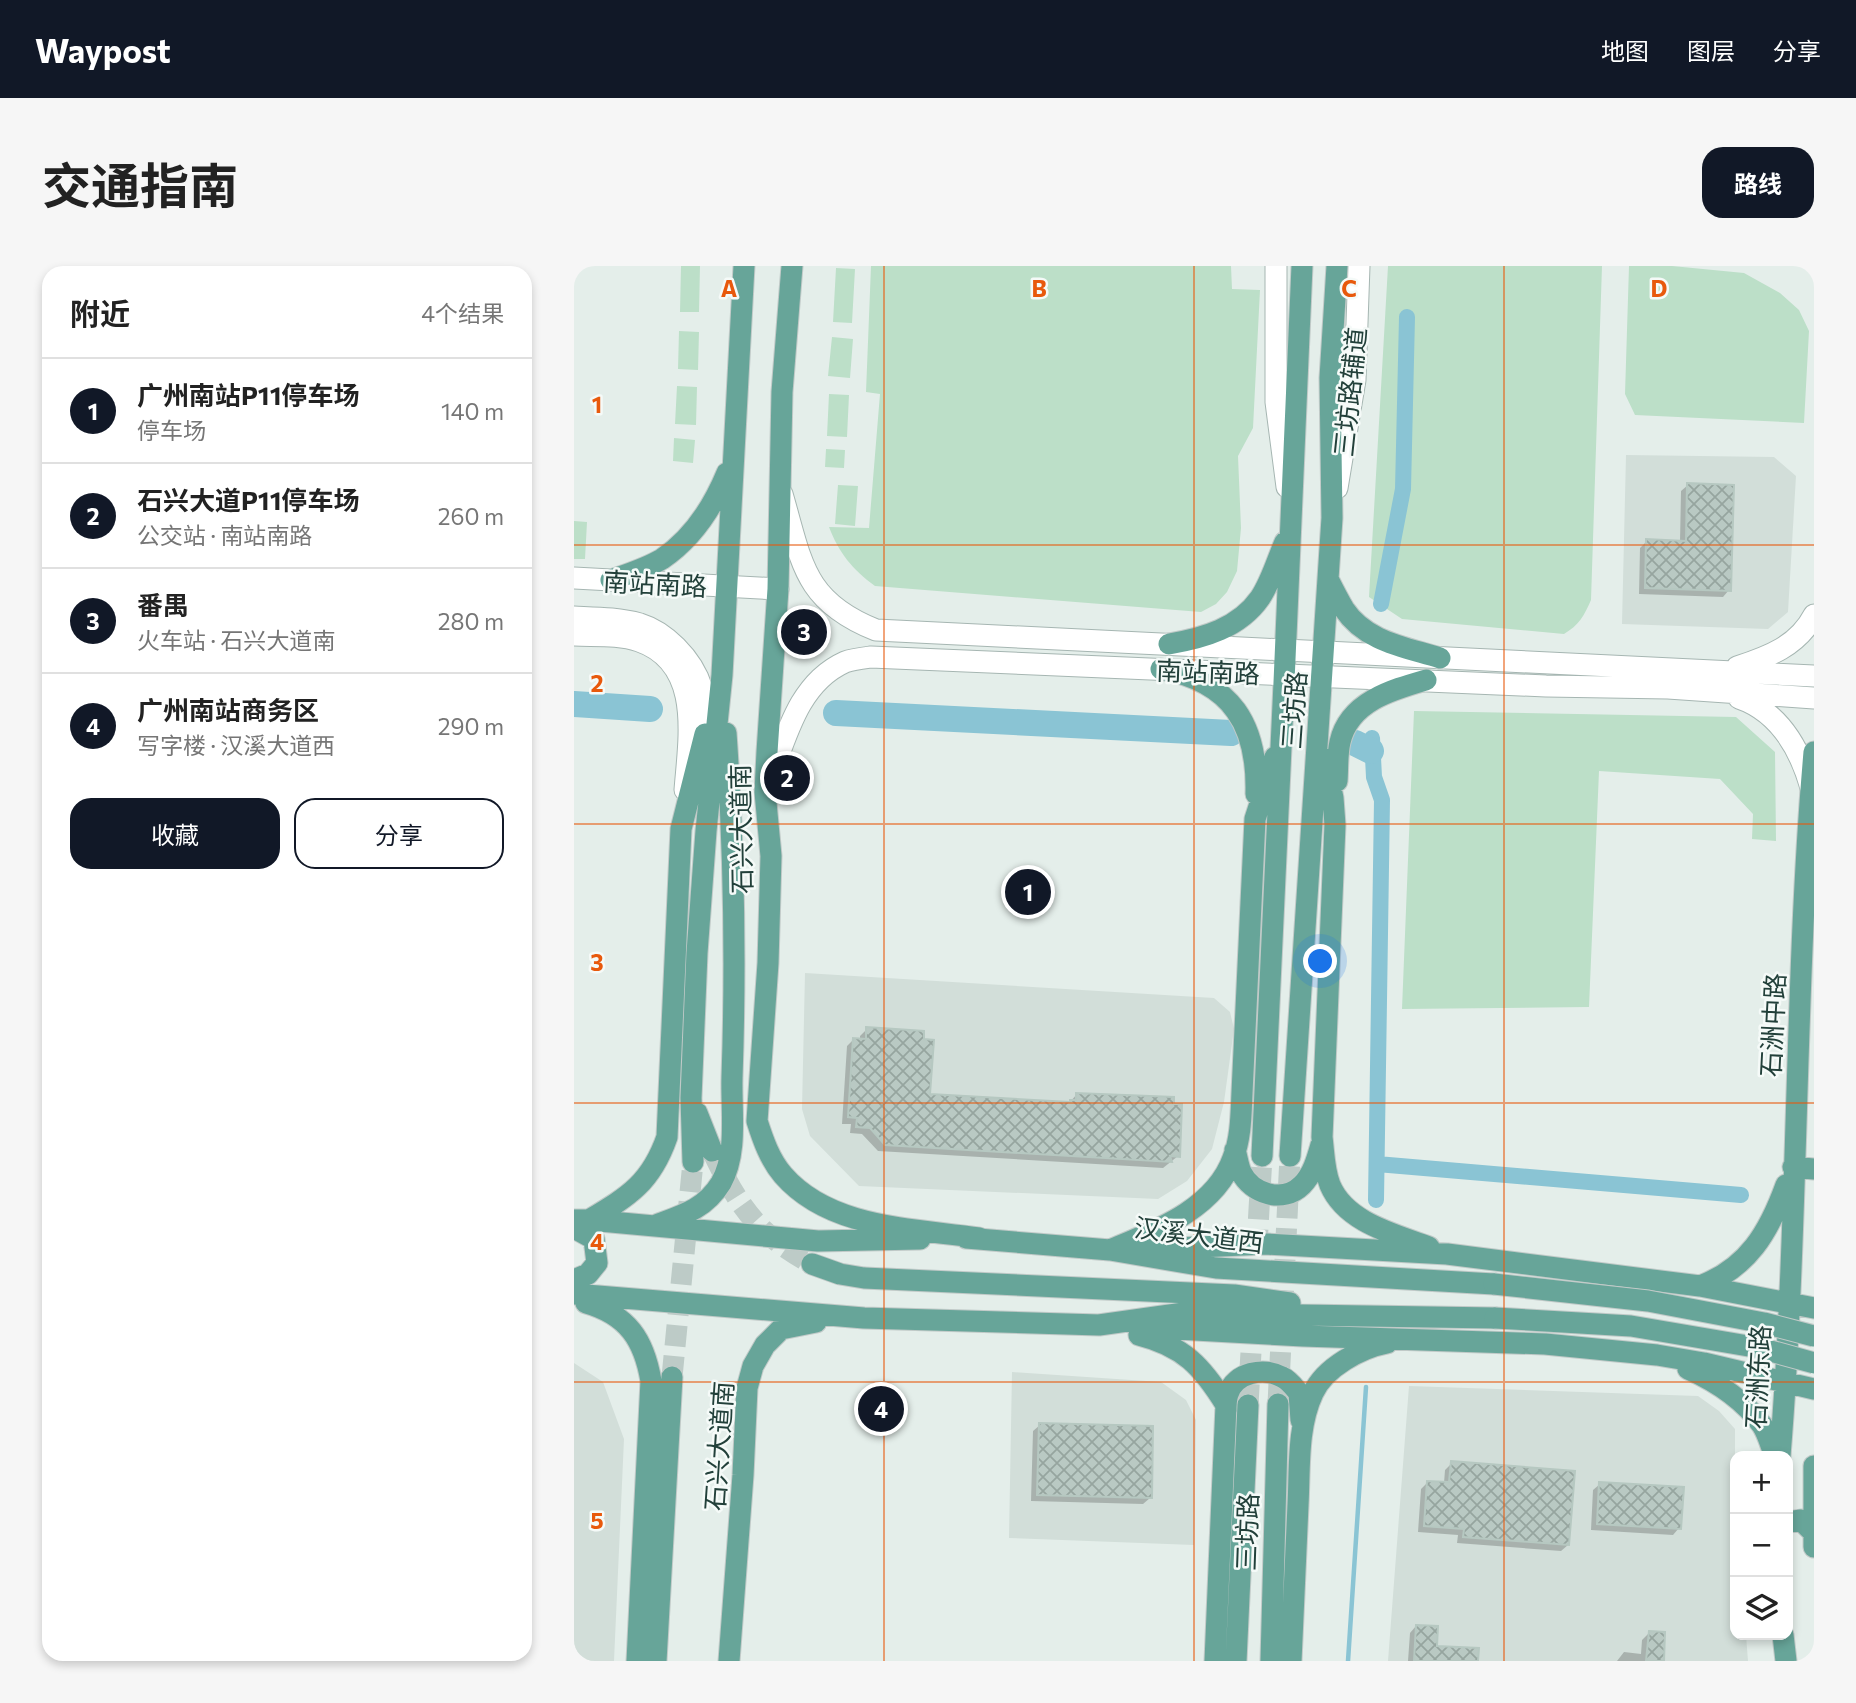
<!DOCTYPE html>
<html lang="zh">
<head>
<meta charset="utf-8">
<style>
	body { margin:0; font-family:Commissioner,"Noto Sans SC",sans-serif; background:#f6f6f6; color:#222 }
	.controls { position:absolute; right:21px; bottom:21px; display:grid; overflow:hidden; border-radius:14px; box-shadow:0 4px 10px #0003 }
	.controls button { width:63px; height:63px; display:grid; place-items:center; padding:0; border:0; border-bottom:2px solid #e0e0e0; background:#fff; color:#222; font:35px sans-serif }
	.you { position:absolute; left:747px; top:696px; width:24px; height:24px; margin:-18px; border:5px solid #fff; border-radius:50%; background:#1a73e8; box-shadow:0 0 0 10px #1a73e833 }
	.badge { display:grid; place-items:center; width:46px; height:46px; border-radius:50%; background:#111827; color:#fff; font-size:23px; font-weight:700 }
	.pin { position:absolute; translate:-50% -50%; border:4px solid #fff; box-shadow:0 2px 7px #0006 }
	.list { margin:0; padding:0; list-style:none }
	h2 { display:flex; justify-content:space-between; align-items:center; height:91px; margin:0; padding:0 28px; font-size:30px }
	h2 small { font-size:23px; font-weight:400; color:#767676 }
	.list li { display:grid; grid-template-columns:46px 1fr auto; gap:21px; align-items:center; box-sizing:border-box; height:105px; padding:0 28px; border-top:2px solid #e0e0e0 }
	.list b { display:block; font-size:26px; white-space:nowrap }
	.list p { margin:0; font-size:23px; white-space:nowrap; color:#767676 }
	.list em { font-size:23px; font-style:normal; color:#767676 }
	.actions { display:flex; gap:14px; padding:21px 28px }
	.actions a { flex:1; padding:16px 0; border:2px solid #111827; border-radius:21px; text-align:center; font-size:24px; color:#111827 }
	.actions .main { background:#111827; color:#fff }
	.icon { flex:none; width:38px; height:38px; fill:none; stroke:currentColor; stroke-width:2; stroke-linecap:round; stroke-linejoin:round }
	.map { position:relative; flex:none; width:1240px; height:1395px; overflow:hidden; border-radius:21px }
	header { display:flex; align-items:center; gap:42px; box-sizing:border-box; height:98px; padding:0 35px; background:#111827; color:#fff }
	header strong { font-size:33px }
	nav { display:flex; gap:38px; margin-inline-start:auto; font-size:24px }
	.intro { display:flex; align-items:center; justify-content:space-between; box-sizing:border-box; height:168px; padding:0 42px }
	h1 { margin:0; font-size:49px }
	.button { padding:18px 32px; border-radius:21px; background:#111827; color:#fff; font-size:24px; font-weight:700 }
	main { display:flex; gap:42px; padding:0 42px }
	aside { flex:1; background:#fff; border-radius:21px; box-shadow:0 4px 10px #0003 }
	.map>svg:first-child { display:block }
</style>
</head>
<body>
<header>
<strong>Waypost</strong>
<nav><a>地图</a><a>图层</a><a>分享</a></nav>
</header>
<div class="intro"><h1>交通指南</h1><a class="button">路线</a></div>
<main>
<aside>
<h2>附近<small>4个结果</small></h2>
<ul class="list">
<li><span class="badge">1</span><div><b>广州南站P11停车场</b><p>停车场</p></div><em>140 m</em></li>
<li><span class="badge">2</span><div><b>石兴大道P11停车场</b><p>公交站 · 南站南路</p></div><em>260 m</em></li>
<li><span class="badge">3</span><div><b>番禺</b><p>火车站 · 石兴大道南</p></div><em>280 m</em></li>
<li><span class="badge">4</span><div><b>广州南站商务区</b><p>写字楼 · 汉溪大道西</p></div><em>290 m</em></li>
</ul>
<div class="actions"><a class="main">收藏</a><a>分享</a></div>
</aside>
<div class="map">
<svg width="1240" height="1395" viewBox="0 0 1240 1395">
	<defs>
		<pattern id="building-cross-hatch" width="8" height="8" patternUnits="userSpaceOnUse" patternTransform="scale(1.75)"><rect width="8" height="8" fill="#b9c9c3"/><path d="M0 0l8 8M0 8l8-8" fill="none" stroke="#96a59f"/></pattern>
	</defs>
	<rect width="100%" height="100%" fill="#e4eeea"/>
	<path fill="#d2ded9" d="M1052 189 1200 191 1222 210 1214 346 1194 363 1048 358Z
		M231 707 640 732 656 746 660 763 650 836 638 883 613 915 584 933 285 920 236 870 228 843Z
		M0 1097 29 1116 50 1173 40 1395H0Z
		M438 1106 587 1116 612 1134 622 1154 620 1279 435 1272Z
		M835 1120 1124 1130 1145 1145 1161 1163V1369H1172L1174 1395H814Z"/>
	<path fill="#bcdfc8" d="M107 0H126L125 46H106Z
		M297 0H657L658 23 686 24 679 162 664 190 667 262 663 305 653 326 642 338 627 346 301 320C278 303 265 287 255 261L295 262 306 128 292 126Z
		M814 0H1028L1017 334C1010 350 1005 359 990 368L828 353 795 331Z
		M1055 0H1098L1170 7 1206 27 1225 44 1235 65 1230 157 1061 149 1051 128Z
		M262 2 281 3 278 57 259 56Z
		M105 65 125 66 124 104 104 103Z
		M258 71 279 73 276 112 254 110Z
		M103 120 123 121 122 159 101 158Z
		M255 128 275 129 273 171 253 170Z
		M100 172 121 174 119 197 99 195Z
		M252 183 271 184 270 202 251 201Z
		M264 219 284 220 281 260 261 258Z
		M0 255 13 256 11 293H0Z
		M840 445 1162 451 1201 486 1202 575 1178 573 1179 548 1146 513 1025 505 1015 741 828 743Z"/>
	<path fill="#0003" d="M1114 219 1155 324 1149 331 1065 328 1066 282 1073 275 1106 276 1107 225Z
		M293 763 354 829 496 836 503 828 604 890 589 902 304 885 288 868 276 867 277 858H268L273 780 279 774H286V770Z
		M466 1159 576 1232 569 1238 457 1235 459 1165Z
		M878 1197 994 1279 987 1285 883 1277 884 1269 844 1266 847 1223 854 1216 870 1217 871 1204Z
		M1026 1218 1105 1262 1099 1269 1017 1264 1019 1224Z
		M842 1360 861 1381 902 1395H834L836 1367Z
		M1075 1367 1088 1395H1043L1050 1386 1067 1388 1068 1374Z"/>
	<g fill="none" stroke-linecap="round" stroke-linejoin="round">
		<path stroke="#8ac4d4" stroke-width="4.5" d="M774 1395 792 1121"/>
		<path stroke="#8ac4d4" stroke-width="16" d="M807 338 829 223 833 51
			M798 472 800 511 808 534 802 934
			M803 898 1167 929"/>
		<path stroke="#8ac4d4" stroke-width="26" d="M0 438 76 443
			M262 447 657 467
			M781 477 797 485"/>
	</g>
	<path fill="url(#building-cross-hatch)" stroke="#b6c8c1" stroke-width="2" d="M1113 217 1160 219 1157 325 1071 322 1072 273 1112 275Z
		M292 761 350 765V773L360 774 356 828 496 836V834H502V827L600 831V838H608L606 891 596 890 598 896 311 879 296 862 282 861 283 852 274 851 279 772 292 773Z
		M465 1157 579 1160 578 1232 463 1229Z
		M877 1195 1001 1205 995 1279 889 1271 890 1263 850 1260 853 1215 875 1216Z
		M1025 1216 1110 1221 1107 1263 1023 1258Z
		M842 1359 864 1360 863 1380 905 1382 904 1395H840Z
		M1075 1365 1091 1366 1090 1395H1072Z"/>
	<g fill="none" stroke-linecap="round" stroke-linejoin="round">
		<path stroke="#bdcbc7" stroke-width="21" stroke-dasharray="21 10" stroke-linecap="butt" d="M138 885C165 941 182 967 238 998
			M98 1111 119 896
			M704 1138 716 890
			M674 1139 688 890"/>
		<g stroke="#a6b6b2" stroke-width="23">
			<path id="minor" d="M702 0V136L713 221
				M763 222 781 114 785 0
				M208 228C228 296 229 335 302 364L1240 410
				M0 312 204 323
				M0 351C22 352 44 352 66 358 79 362 92 371 102 381 132 411 132 437 135 477
				M0 369C21 370 45 368 65 375 129 397 115 472 111 524
				M1163 401C1194 391 1224 380 1240 349
				M1165 432C1206 446 1226 483 1237 522
				M193 521C211 476 222 418 271 396 279 393 289 392 297 391L972 420 1094 422 1240 432"/>
		</g>
		<g stroke="#c1cac8" stroke-width="23">
			<path id="major" d="M218 0 208 126 204 323 193 486 191 526 197 590 194 697 183 855C189 874 196 894 209 909 256 963 338 962 405 972
				M754 313C759 323 764 333 770 343 792 376 831 381 866 392
				M37 314C54 308 73 302 88 293 119 272 139 241 153 207
				M595 378C630 372 665 362 686 332 697 316 703 294 711 276
				M587 403C658 416 684 459 682 528
				M751 493 759 532 761 559 748 871C750 887 750 904 756 919 772 957 821 968 855 981
				M763 515C764 502 763 489 766 476 775 436 817 424 852 414
				M123 847 138 885
				M661 884C663 890 664 899 667 906 678 928 709 938 728 919 739 908 743 893 747 879
				M688 890C703 593 715 297 728 0
				M716 890 758 252 756 112 763 0
				M119 896 117 832 123 687 132 565 148 409 170 0
				M1219 901 1240 903
				M0 954H15L244 975 346 973
				M15 954C55 930 77 917 93 871L107 563 131 468
				M82 959C109 949 131 943 147 917 164 887 157 845 158 812 162 697 160 582 152 467
				M0 962 20 973 23 997 14 1008 0 1014
				M392 972 536 984 642 1002 920 1018
				M580 983 691 978 873 988 1126 1020 1240 1042
				M536 984C581 965 641 943 659 892 667 872 667 849 668 827L681 553 701 491
				M238 998 266 1008 290 1012 660 1029 716 1037
				M1126 1020C1174 1002 1195 966 1212 919
				M0 1028 290 1052 525 1059 610 1047 921 1052
				M12 1037C54 1049 70 1074 77 1115L63 1395
				M566 1061 729 1070 971 1078 1083 1089 1130 1097 1240 1123
				M565 1069C609 1080 628 1100 652 1139L641 1395
				M1114 1103C1143 1116 1169 1133 1188 1159 1194 1168 1197 1181 1201 1190
				M652 1145C652 1140 652 1133 654 1128 661 1106 690 1101 708 1111 715 1114 720 1121 725 1127L727 1154
				M1206 1190C1225 956 1220 720 1240 486
				M1240 1200V1281
				M1214 1256 1227 1254 1239 1266 1240 1263
				M1209 1369 1212 1395
				M82 1395 98 1111
				M155 1395 169 1209 173 1122 179 1100 191 1079 207 1063 242 1056
				M662 1395 674 1139
				M697 1395 704 1138
				M717 1395C719 1343 722 1291 724 1239 726 1202 723 1161 739 1127 751 1101 787 1082 813 1077"/>
		</g>
		<use href="#minor" stroke="#fff" stroke-width="21"/>
		<use href="#major" stroke="#67a599" stroke-width="21"/>
		<g stroke="#c1cac8" stroke-width="23" stroke-linecap="butt">
			<path id="major-bridge" d="M920 1018 1074 1035 1190 1057 1240 1070
				M921 1052 1057 1060 1186 1082 1240 1097"/>
		</g>
		<use href="#major-bridge" stroke="#67a599" stroke-width="21"/>
	</g>
	<path fill="none" stroke="#e8590c" stroke-width="2" stroke-opacity="0.55" d="M310 0V1395M620 0V1395M930 0V1395M0 279H1240M0 558H1240M0 837H1240M0 1116H1240"/>
	<g text-anchor="middle" dominant-baseline="central" stroke-width="5" stroke-linejoin="round" paint-order="stroke">
		<g font-size="26" fill="#22403a" stroke="#f5faf8">
			<text transform="translate(775 126) rotate(-84)">三坊路辅道</text>
			<text transform="translate(81 317) rotate(3)">南站南路</text>
			<text transform="translate(634 405) rotate(2)">南站南路</text>
			<text transform="translate(719 444) rotate(-86)">三坊路</text>
			<text transform="translate(166 563) rotate(-91)">石兴大道南</text>
			<text transform="translate(1198 759) rotate(-87)">石洲中路</text>
			<text transform="translate(625 968) rotate(7)">汉溪大道西</text>
			<text transform="translate(1183 1111) rotate(-87)">石洲东路</text>
			<text transform="translate(144 1180) rotate(-86)">石兴大道南</text>
			<text transform="translate(672 1266) rotate(-88)">三坊路</text>
		</g>
	</g>
	<g font-size="23" text-anchor="middle" font-weight="bold" fill="#e8590c" stroke="#f5faf8" stroke-width="5" stroke-linejoin="round" paint-order="stroke">
		<text x="155" y="31">A</text>
		<text x="465" y="31">B</text>
		<text x="775" y="31">C</text>
		<text x="1085" y="31">D</text>
		<text x="23" y="147">1</text>
		<text x="23" y="426">2</text>
		<text x="23" y="705">3</text>
		<text x="23" y="984">4</text>
		<text x="23" y="1263">5</text>
	</g>
</svg>
<div class="controls">
<button>+</button>
<button>−</button>
<button><svg class="icon" aria-label="layers" viewBox="0 0 24 24"><path d="M12 4l9 5-9 5-9-5zM3 14l9 5 9-5"/></svg></button>
</div>
<div class="you"></div>
<div class="pin badge" style="left:454px;top:626px">1</div>
<div class="pin badge" style="left:213px;top:512px">2</div>
<div class="pin badge" style="left:230px;top:366px">3</div>
<div class="pin badge" style="left:307px;top:1143px">4</div>
</div>
</main>
</body>
</html>
